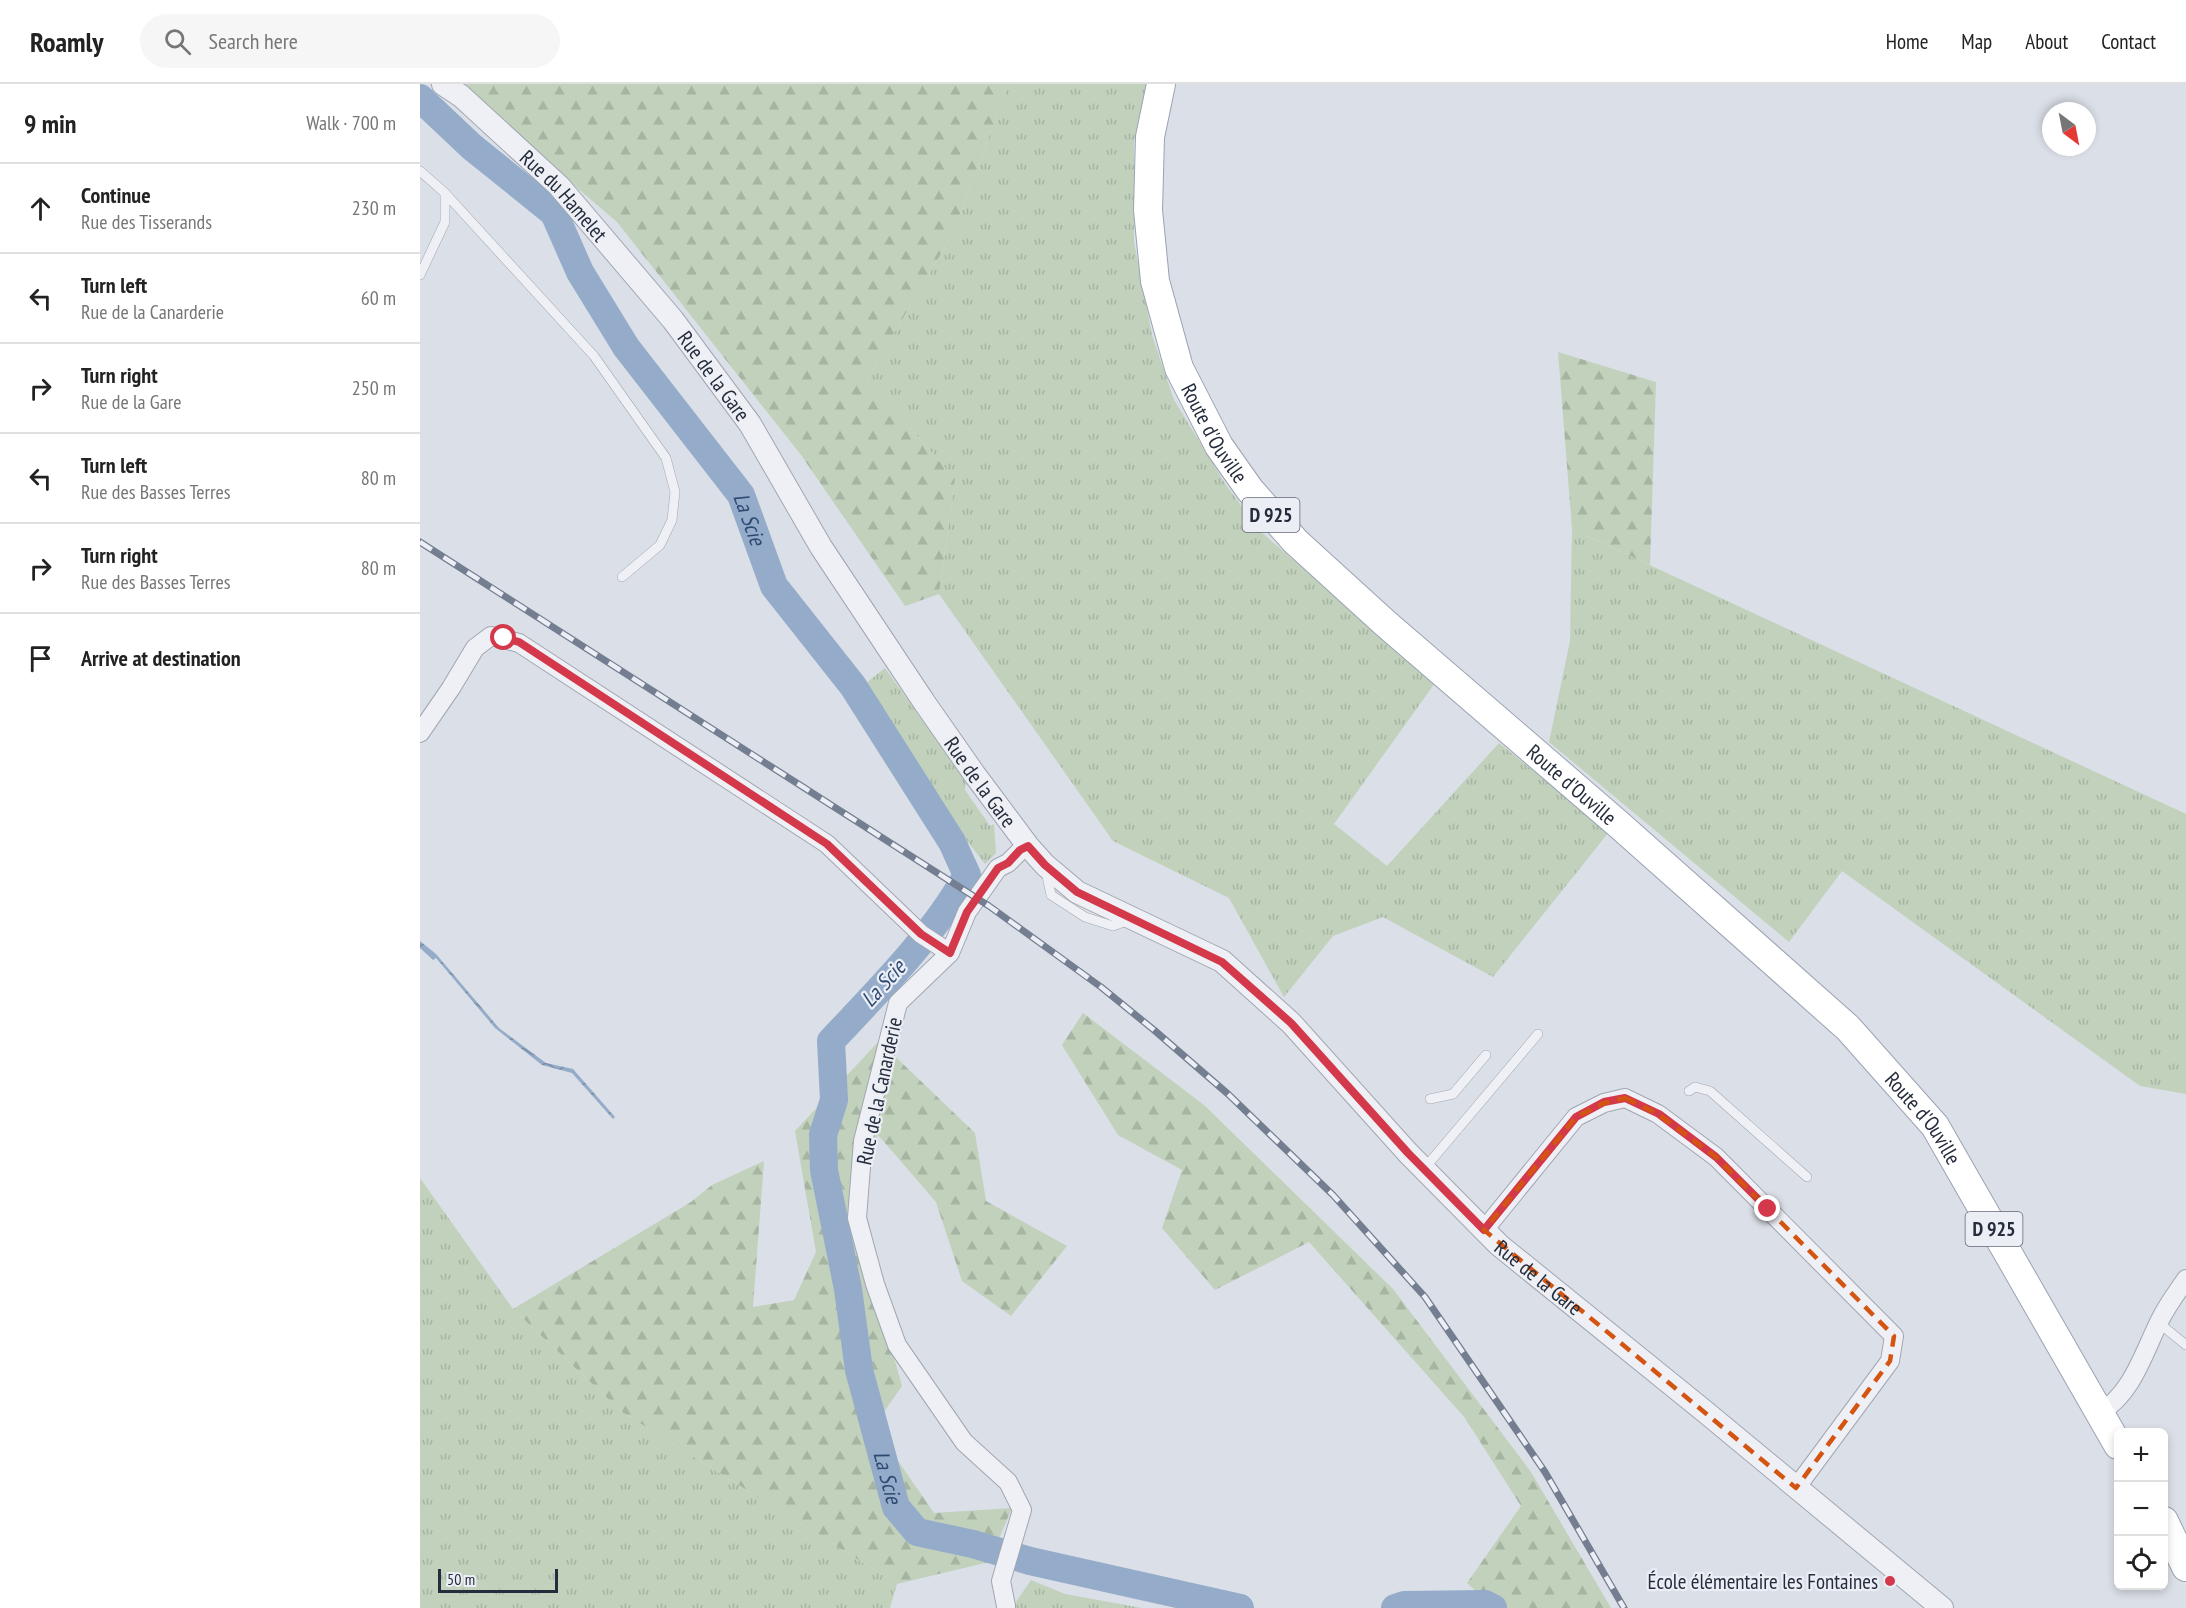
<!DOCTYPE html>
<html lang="en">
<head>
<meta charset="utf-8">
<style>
	body { margin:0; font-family:"PT Sans Narrow",sans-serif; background:#f6f6f6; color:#222 }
	.controls { position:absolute; right:18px; bottom:18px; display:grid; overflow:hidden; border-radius:9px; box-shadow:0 3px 9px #0003 }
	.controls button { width:54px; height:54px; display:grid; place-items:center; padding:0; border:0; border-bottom:2px solid #e0e0e0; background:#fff; color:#222; font:30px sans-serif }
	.compass { position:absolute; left:1622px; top:18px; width:54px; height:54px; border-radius:50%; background:#fff; box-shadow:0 3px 9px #0003; rotate:148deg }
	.scale { position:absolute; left:18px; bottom:15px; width:120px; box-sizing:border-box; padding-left:6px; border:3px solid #252d3d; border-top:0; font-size:16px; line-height:21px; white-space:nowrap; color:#252d3d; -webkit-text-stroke:4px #ebeef4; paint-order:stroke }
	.stop { position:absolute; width:18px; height:18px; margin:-14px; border:4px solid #d3394a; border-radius:50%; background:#fff }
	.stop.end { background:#d3394a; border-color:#fff; box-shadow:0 2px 6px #0008 }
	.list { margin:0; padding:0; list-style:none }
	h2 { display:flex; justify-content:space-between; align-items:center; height:78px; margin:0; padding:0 24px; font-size:26px }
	h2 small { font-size:20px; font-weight:400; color:#767676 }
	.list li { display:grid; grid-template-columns:39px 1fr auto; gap:18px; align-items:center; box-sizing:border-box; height:90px; padding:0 24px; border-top:2px solid #e0e0e0 }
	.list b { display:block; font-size:22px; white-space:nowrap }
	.list p { margin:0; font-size:20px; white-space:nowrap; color:#767676 }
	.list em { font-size:20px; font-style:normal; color:#767676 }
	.icon { flex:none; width:33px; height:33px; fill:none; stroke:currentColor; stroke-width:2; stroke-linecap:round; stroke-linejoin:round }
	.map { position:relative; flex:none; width:1766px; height:1524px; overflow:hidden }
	header { display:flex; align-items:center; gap:36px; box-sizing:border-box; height:84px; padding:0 30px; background:#fff; border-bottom:2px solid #e0e0e0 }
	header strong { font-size:28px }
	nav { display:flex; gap:33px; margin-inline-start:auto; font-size:21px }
	.search { width:420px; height:54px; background:#f6f6f6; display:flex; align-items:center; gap:15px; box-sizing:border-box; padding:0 21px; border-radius:33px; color:#767676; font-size:22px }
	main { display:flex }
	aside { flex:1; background:#fff }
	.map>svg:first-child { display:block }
</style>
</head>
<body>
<header>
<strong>Roamly</strong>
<div class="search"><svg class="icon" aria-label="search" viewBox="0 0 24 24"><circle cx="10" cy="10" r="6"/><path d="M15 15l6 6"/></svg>Search here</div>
<nav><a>Home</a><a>Map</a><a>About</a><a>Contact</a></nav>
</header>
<main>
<aside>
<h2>9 min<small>Walk · 700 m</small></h2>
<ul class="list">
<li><svg class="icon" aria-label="ahead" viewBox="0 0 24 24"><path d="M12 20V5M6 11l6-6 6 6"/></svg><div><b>Continue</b><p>Rue des Tisserands</p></div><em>230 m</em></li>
<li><svg class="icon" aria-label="left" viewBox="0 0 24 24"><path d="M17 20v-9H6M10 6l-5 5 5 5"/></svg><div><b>Turn left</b><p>Rue de la Canarderie</p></div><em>60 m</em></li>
<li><svg class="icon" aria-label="right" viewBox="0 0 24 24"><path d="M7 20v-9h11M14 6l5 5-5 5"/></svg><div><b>Turn right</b><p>Rue de la Gare</p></div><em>250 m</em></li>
<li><svg class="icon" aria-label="left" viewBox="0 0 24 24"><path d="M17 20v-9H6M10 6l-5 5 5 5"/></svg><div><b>Turn left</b><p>Rue des Basses Terres</p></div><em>80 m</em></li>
<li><svg class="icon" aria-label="right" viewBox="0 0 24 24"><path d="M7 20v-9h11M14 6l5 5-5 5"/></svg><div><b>Turn right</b><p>Rue des Basses Terres</p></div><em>80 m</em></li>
<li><svg class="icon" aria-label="arrive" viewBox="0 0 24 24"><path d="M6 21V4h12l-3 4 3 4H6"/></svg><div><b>Arrive at destination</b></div></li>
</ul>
</aside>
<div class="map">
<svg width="1766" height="1524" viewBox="0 0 1766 1524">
	<defs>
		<pattern id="grass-tufts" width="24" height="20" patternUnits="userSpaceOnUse" patternTransform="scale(1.5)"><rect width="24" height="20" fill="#c1d1bc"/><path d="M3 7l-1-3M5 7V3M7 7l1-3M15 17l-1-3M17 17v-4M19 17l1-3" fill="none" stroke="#a6b4a2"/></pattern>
		<pattern id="forest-firs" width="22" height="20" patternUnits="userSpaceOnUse" patternTransform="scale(1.5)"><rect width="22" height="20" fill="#c1d1bc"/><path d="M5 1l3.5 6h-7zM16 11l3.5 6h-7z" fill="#a6b4a2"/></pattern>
		<pattern id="water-waves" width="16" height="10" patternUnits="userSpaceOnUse" patternTransform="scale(1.5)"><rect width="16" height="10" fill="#94acc9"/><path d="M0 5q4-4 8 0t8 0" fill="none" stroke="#798ca4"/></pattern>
	</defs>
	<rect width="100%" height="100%" fill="#dbdfe7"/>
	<path fill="url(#grass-tufts)" d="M589 0H726L714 58V158L732 251 754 316 806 401 840 447 1015 599 914 740 967 782 1079 659 1189 748 1073 893 963 833 913 852 864 913 809 814 693 757 519 510 535 395 447 295 532 151Z
		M1152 445 1766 730V1010L1720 1002 1422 787 1369 858 1129 658 1150 557Z
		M465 584 546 698 545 706 570 742 574 740 576 769 565 780 483 674 441 603Z
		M0 1094 93 1225 202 1328 477 1500 470 1524H0Z
		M611 1496 645 1510 722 1524H592Z"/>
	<path fill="url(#forest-firs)" d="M36 0H589L532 151 447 295 535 395 519 510 485 522 381 371 197 138Z
		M1138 268 1236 298 1230 481 1152 445Z
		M663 929 784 1021 973 1205 1111 1388 1191 1524H1075L1047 1499 1101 1422 1045 1334 889 1158 795 1206 742 1144 762 1086 698 1051 642 961Z
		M459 957 555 1049 566 1117 647 1162 591 1232 542 1197 516 1118 458 1051 429 1114 482 1302 454 1342 514 1429 592 1424 569 1478 477 1500 202 1328 93 1225 271 1118 292 1101 344 1077 333 1223 374 1216 396 1168 375 1047Z"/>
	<path fill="url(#water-waves)" d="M0 857 16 870 79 944 126 979 153 985 195 1033 193 1035 152 989 122 981 75 944 16 874 13 876 0 864Z"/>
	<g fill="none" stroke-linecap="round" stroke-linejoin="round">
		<g stroke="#94acc9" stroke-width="28">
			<path id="s1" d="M0 14 52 63 134 129 160 188 206 263 321 411 354 502 433 602 532 758 547 791C514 851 458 907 411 957L414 1016 403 1051 404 1086 428 1205 439 1286 476 1423 497 1448 553 1460 610 1477 820 1524"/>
			<path d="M975 1524 984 1521 1065 1520 1073 1524"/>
		</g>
		<g stroke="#a1a6b1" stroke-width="10">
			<path id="service" d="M0 87 25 109 174 272 246 374 255 408 252 436 240 461 202 493
				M0 191 25 138V109
				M626 787 631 811 665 833 693 842 709 836
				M1269 1007 1275 1003 1290 1007 1387 1093
				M1010 1015 1033 1010 1066 971
				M1004 1085 1118 950
				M1739 1239 1766 1261"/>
		</g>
		<g stroke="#a1a6b1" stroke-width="20">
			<path id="minor" d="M0 649 31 604 55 564 71 552 99 559 407 760 501 850 530 869
				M1064 1146 1156 1033 1184 1019 1205 1014 1238 1030 1296 1073 1474 1252 1470 1277 1376 1404
				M1679 1329C1713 1310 1724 1267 1741 1234 1748 1220 1758 1207 1766 1195
				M586 1522 581 1497 602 1426 588 1398 544 1358 477 1261 455 1200 437 1134 443 1057 478 919 530 869 547 828 578 784 588 779 600 767 608 762"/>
		</g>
		<g stroke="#a1a6b1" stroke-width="24">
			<g id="tertiary">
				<path id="s2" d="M23 0 41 12 139 102 253 236 330 340 401 463 504 618 555 691 608 762 625 781 657 808 802 877 871 939 988 1069 1079 1161 1283 1326 1522 1524"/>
			</g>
		</g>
		<g stroke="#9aa3b3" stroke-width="30">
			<g id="primary">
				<path id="s3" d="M741 0 730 53 728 126 735 197 759 284 799 362 830 406 875 457 965 539 1197 739 1428 944 1515 1042 1698 1361"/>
				<path d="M1744 1437 1766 1483"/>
			</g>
		</g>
		<use href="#service" stroke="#eef0f5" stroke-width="9"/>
		<use href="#minor" stroke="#eef0f5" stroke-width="18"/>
		<use href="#tertiary" stroke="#eef0f5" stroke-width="22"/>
		<use href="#primary" stroke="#fff" stroke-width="28"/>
		<g stroke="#747e91" stroke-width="7">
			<path id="rail" d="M0 458 569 822 681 903 734 946 808 1010 913 1111 1005 1213 1125 1388 1204 1524"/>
		</g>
		<use href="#rail" stroke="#ebeef4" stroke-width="4.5" stroke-dasharray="14" stroke-linecap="butt"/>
	</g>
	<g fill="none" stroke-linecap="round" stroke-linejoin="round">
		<path stroke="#d3394a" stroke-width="8" d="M84 554 99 558 407 760 501 850 530 869 547 828 578 784 588 779 600 766 608 762 625 781 657 808 802 878 871 939 988 1069 1064 1146 1156 1033 1184 1018 1205 1014 1239 1030 1296 1073 1348 1125"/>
	</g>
	<path fill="none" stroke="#d45511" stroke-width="4.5" stroke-dasharray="12 8" stroke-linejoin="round" d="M1205 1014 1238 1030 1296 1073 1474 1252 1470 1277 1376 1404 1064 1146 1156 1033 1184 1019Z"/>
	<circle fill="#d3394a" stroke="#ebeef4" stroke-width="2" cx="1470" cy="1497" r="6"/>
	<g text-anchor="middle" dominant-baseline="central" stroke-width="4.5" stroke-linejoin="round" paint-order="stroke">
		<g fill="#ebeef4" stroke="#606774" stroke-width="1.5">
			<rect x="822.5" y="414" width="57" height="34" rx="4.5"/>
			<rect x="1545.5" y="1128" width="57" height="34" rx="4.5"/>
		</g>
		<g font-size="20" font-weight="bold" fill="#252d3d">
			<text x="851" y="431">D 925</text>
			<text x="1574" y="1145">D 925</text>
		</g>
		<g font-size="21" fill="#252d3d" stroke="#ebeef4">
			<text stroke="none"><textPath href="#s2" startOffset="165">Rue du Hamelet</textPath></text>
			<text stroke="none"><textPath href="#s2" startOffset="400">Rue de la Gare</textPath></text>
			<text stroke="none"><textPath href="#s3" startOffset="363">Route d'Ouville</textPath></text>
			<text stroke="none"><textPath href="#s2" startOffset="886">Rue de la Gare</textPath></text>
			<text stroke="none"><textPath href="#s3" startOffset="867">Route d'Ouville</textPath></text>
			<text transform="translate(459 1007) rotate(-78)">Rue de la Canarderie</text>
			<text stroke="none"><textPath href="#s3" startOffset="1353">Route d'Ouville</textPath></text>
			<text stroke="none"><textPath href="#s2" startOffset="1642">Rue de la Gare</textPath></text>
		</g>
		<g font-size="21" fill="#252d3d" stroke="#ebeef4" text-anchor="end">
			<text x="1458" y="1497">École élémentaire les Fontaines</text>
		</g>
		<g font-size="22" font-style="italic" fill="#2e4973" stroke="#ebeef4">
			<text stroke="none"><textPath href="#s1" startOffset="542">La Scie</textPath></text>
			<text transform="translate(463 899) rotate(-48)">La Scie</text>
			<text stroke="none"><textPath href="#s1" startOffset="1622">La Scie</textPath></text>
		</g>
	</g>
</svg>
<div class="controls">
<button>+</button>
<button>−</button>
<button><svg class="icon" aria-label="locate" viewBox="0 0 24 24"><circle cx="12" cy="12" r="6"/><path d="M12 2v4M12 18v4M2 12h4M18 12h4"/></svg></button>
</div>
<svg class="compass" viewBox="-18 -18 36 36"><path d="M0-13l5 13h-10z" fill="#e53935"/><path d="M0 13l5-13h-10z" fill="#767676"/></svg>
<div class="scale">50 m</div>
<div class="stop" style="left:84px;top:554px"></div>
<div class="stop end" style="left:1348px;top:1125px"></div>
</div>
</main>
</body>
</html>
